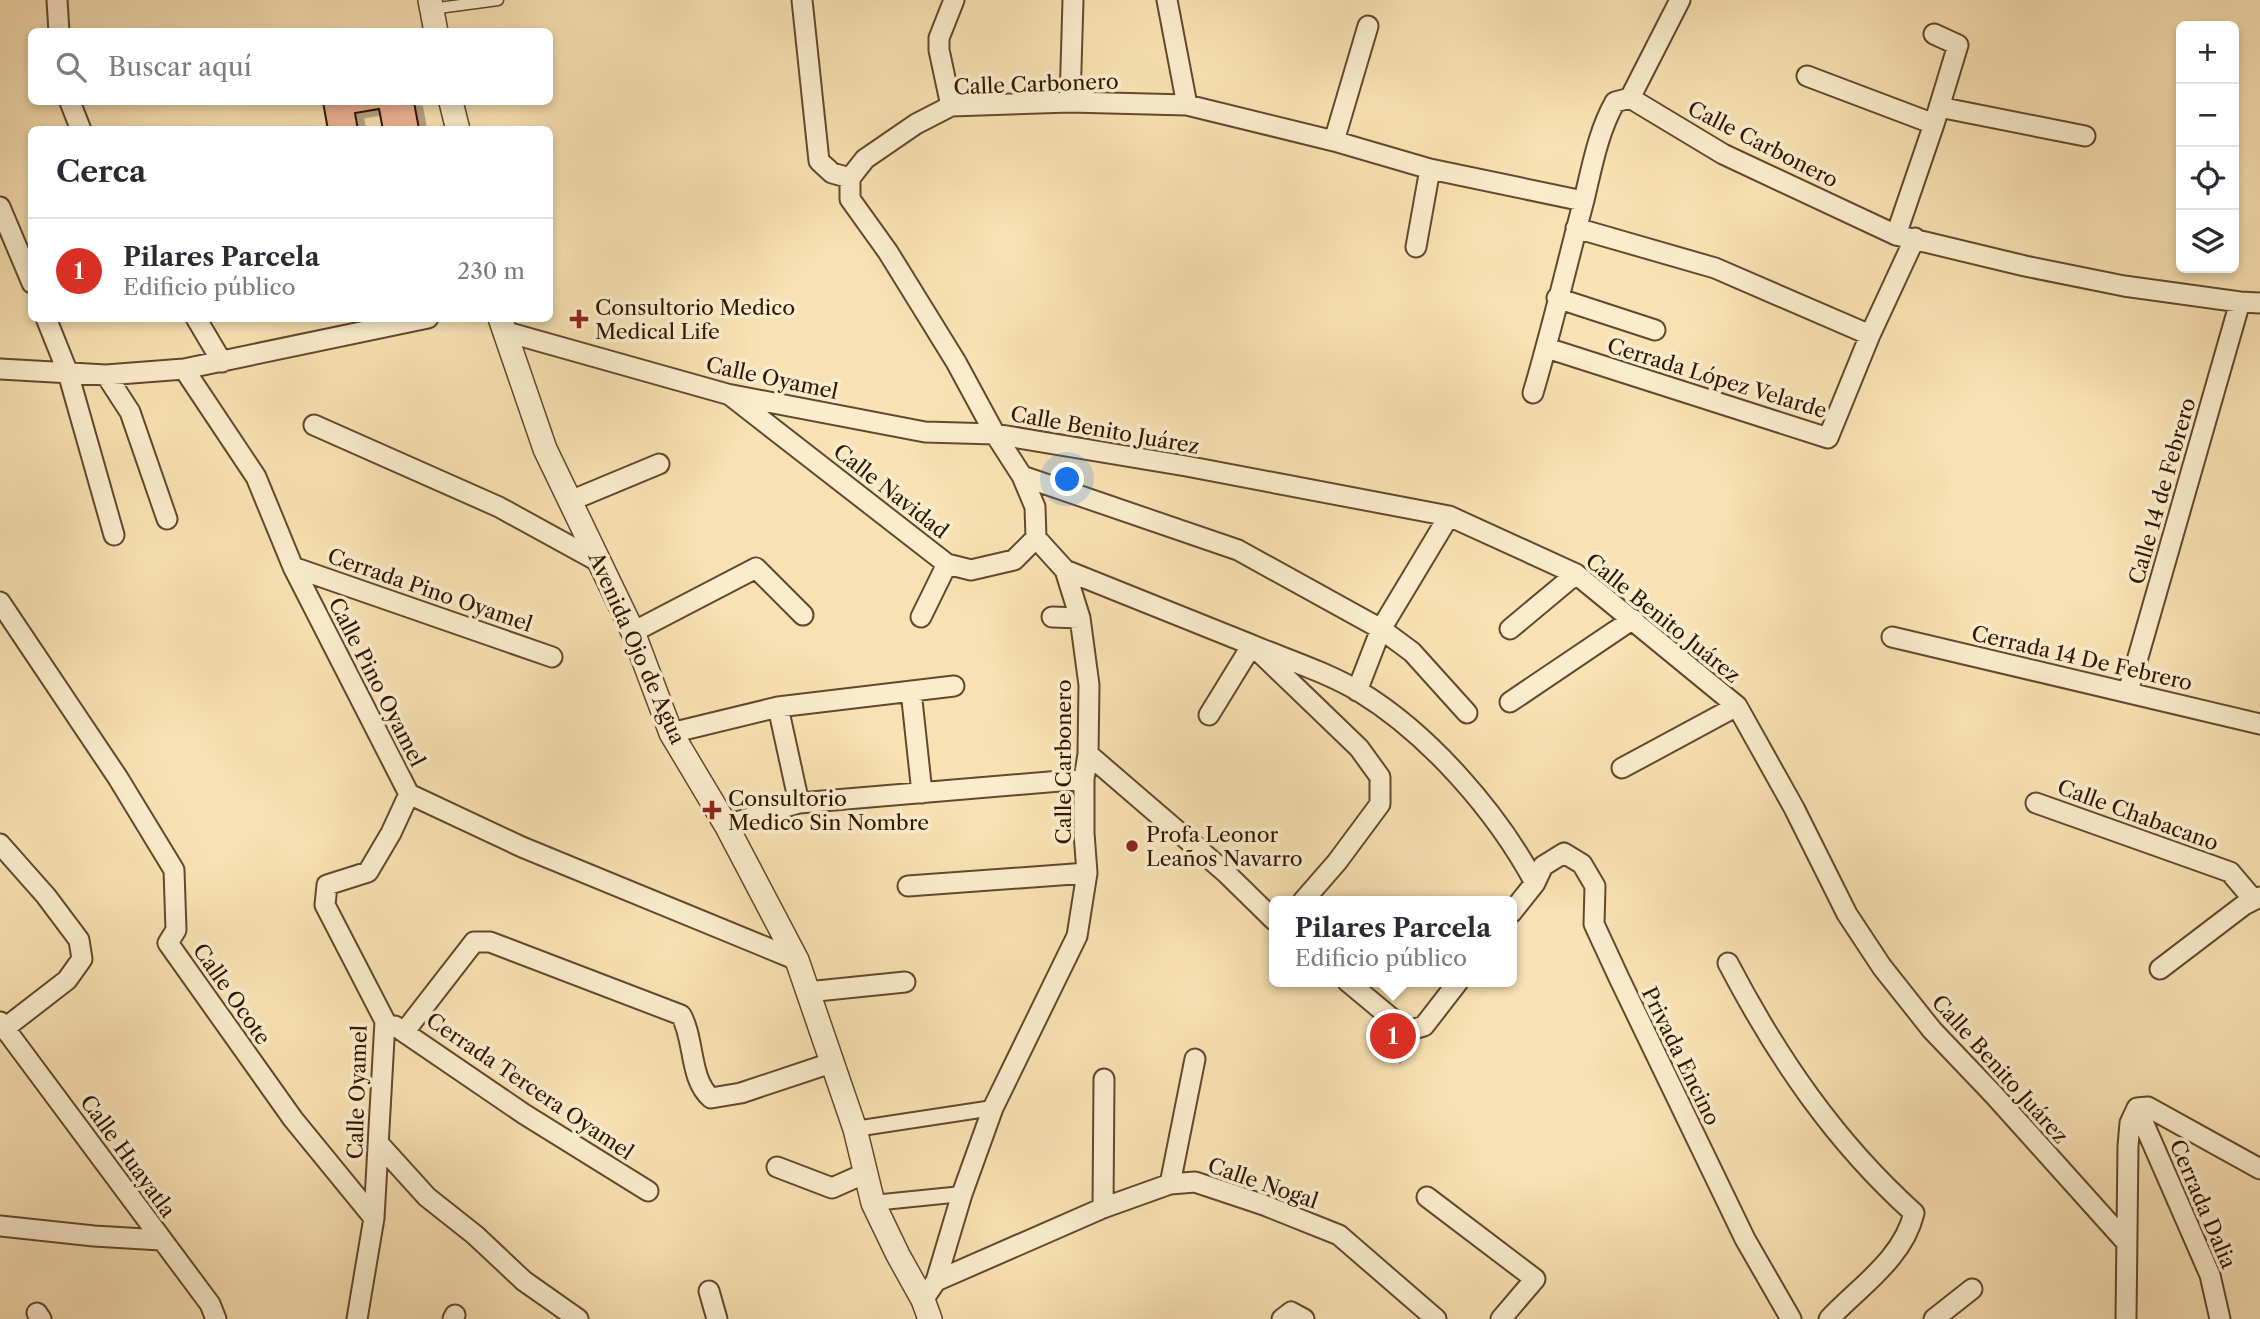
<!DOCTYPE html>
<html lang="es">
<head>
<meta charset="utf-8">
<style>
	body { margin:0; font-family:"Libre Caslon Text",serif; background:#f2f2f3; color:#2b2b33 }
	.controls { position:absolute; right:21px; top:21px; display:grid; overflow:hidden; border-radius:10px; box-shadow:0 4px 10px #0003 }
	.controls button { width:63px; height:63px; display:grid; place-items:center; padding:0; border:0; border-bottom:2px solid #e1e1e2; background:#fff; color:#2b2b33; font:35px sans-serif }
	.you { position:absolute; left:1068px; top:480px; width:24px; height:24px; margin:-18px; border:5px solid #fff; border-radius:50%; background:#1a73e8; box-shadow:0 0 0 10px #1a73e833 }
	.badge { display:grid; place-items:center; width:46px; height:46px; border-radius:50%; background:#d93025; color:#fff; font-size:23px; font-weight:700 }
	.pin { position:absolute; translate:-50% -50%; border:4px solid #fff; box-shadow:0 2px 7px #0006 }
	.popup { position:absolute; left:1269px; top:896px; width:248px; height:91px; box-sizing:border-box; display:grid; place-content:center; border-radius:10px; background:#fff; filter:drop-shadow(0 2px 5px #0005); font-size:23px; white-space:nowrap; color:#7c7c81 }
	.popup b { font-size:26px; color:#2b2b33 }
	.popup::after { content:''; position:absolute; left:50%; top:100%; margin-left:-14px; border:14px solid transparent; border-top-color:#fff }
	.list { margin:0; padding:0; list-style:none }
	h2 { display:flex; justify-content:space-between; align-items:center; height:91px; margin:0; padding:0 28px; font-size:30px }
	h2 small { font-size:23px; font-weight:400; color:#7c7c81 }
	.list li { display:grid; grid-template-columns:46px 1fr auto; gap:21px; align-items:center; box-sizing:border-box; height:105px; padding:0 28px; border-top:2px solid #e1e1e2 }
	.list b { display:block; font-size:26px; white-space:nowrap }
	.list p { margin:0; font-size:23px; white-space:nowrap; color:#7c7c81 }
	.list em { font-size:23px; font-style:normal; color:#7c7c81 }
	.icon { flex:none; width:38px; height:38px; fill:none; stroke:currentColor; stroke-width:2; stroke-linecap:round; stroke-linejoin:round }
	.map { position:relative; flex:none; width:2260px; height:1319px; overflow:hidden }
	.search { position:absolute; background:#fff; box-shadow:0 4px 10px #0003; left:28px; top:28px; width:525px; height:77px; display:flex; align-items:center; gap:18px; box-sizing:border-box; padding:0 24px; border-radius:10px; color:#7c7c81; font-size:26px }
	.panel { position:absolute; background:#fff; box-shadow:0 4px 10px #0003; left:28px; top:126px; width:525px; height:196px; border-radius:10px }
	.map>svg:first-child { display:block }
</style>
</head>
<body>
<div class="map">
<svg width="2260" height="1319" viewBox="0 0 2260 1319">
	<defs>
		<filter id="shadow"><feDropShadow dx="8" dy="4.5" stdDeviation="0" flood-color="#0004"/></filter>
	</defs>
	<rect width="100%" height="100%" fill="#f8e1b2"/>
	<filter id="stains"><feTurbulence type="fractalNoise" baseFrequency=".00286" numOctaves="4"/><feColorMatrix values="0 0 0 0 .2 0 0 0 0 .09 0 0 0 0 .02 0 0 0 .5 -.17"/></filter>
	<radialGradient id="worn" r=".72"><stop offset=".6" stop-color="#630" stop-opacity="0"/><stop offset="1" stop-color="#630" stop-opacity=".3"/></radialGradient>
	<path fill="#edb495" stroke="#321501" stroke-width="2" filter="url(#shadow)" d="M323 102H414L419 129 383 130 379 109 355 113 358 130H328Z
		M1397 1016 1411 1029 1399 1044 1402 1046 1392 1058 1375 1043Z"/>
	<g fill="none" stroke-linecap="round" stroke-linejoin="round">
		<g stroke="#64482d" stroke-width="13">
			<path id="service" d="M431 9 498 0"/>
		</g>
		<g stroke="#64482d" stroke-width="18">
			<path id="pedestrian" d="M855 1129 993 1108
				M873 1203 962 1194"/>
		</g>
		<g stroke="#64482d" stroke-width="23">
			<path id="minor" d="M57 0 59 32
				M802 0 819 161 832 173 850 178
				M1167 0 1187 105
				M1807 76 1934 124
				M1630 98 1680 0
				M70 102 81 130
				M1070 102 1073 0
				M951 106 939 50V38L954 0
				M1939 107 2085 136
				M1334 141 1368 26
				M0 207 32 283
				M1576 228 1715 268 1870 335
				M1896 235 1934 124 1958 45 1934 34
				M1416 247 1430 169
				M1557 298 1655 330
				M46 318 68 373 114 535
				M196 318 222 362
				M503 331 727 394 925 432 995 434 1186 466 1449 516 1576 574 1737 706 1794 808 1847 914 1882 967 1932 1030 1994 1095 2126 1242
				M1547 348 1828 438 1870 335 1915 238
				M0 369 106 375 184 369 428 318
				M184 369 256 477 293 567 409 794 522 847 797 960
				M106 375 130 412 167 519
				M1533 393C1552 329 1567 264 1584 200 1592 167 1598 132 1615 102L1630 98 1723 154 1896 235 2025 266 2124 286 2240 302 2260 303
				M731 396 947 564 971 570 1014 560 1036 538
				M314 425 499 507 601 563
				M1022 476 1238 550 1381 629 1412 652 1467 713
				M570 501 659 464
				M293 567 552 657
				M1065 570 1252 645 1359 748 1380 777V804L1337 862 1303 901
				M0 602 118 778 174 870 176 930 168 943 293 1119 374 1218
				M921 617 947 564
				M1052 617 1080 618
				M1510 629 1576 574
				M633 632 756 568 803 615
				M1892 637 2260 724
				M911 691 922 793
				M1357 691 1381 629 1449 516
				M2128 692 2240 302
				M1510 702 1633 619
				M778 707 799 803
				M1209 715 1252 645C1288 660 1326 672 1360 692 1429 734 1497 812 1535 883
				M671 733 778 707 954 686
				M1088 754 1225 872 1274 920
				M1622 768 1737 706
				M2036 803 2230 872 2253 899
				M726 825 799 803 1084 779
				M0 844 46 896 79 940 82 959 67 980 5 1028
				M908 886 1087 873
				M1512 912 1535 883 1543 866 1564 853 1582 864 1595 886 1594 924 1619 978 1745 1239 1791 1319
				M1728 963C1777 1057 1835 1142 1914 1213 1903 1259 1859 1287 1829 1319
				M2160 969 2244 905 2260 897
				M1348 982 1407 1031 1424 1026 1458 982
				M807 992 905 982
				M0 1022 210 1304 216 1319
				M395 1026 524 1114 648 1191
				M405 1031 474 942H490L681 1015C695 1040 689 1079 711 1098L741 1093 831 1063
				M2137 1108 2210 1275 2220 1319
				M2137 1108 2148 1107 2260 1169
				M379 1144 427 1197 475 1235 524 1281 578 1319
				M777 1167 832 1188 866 1173
				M1170 1184 1195 1059
				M1427 1197 1535 1279 1501 1319
				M1103 1208 1104 1079
				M0 1226 94 1236 161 1240
				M936 1281 1103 1208 1170 1184 1195 1182 1264 1205 1339 1235 1436 1319
				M709 1291 717 1319
				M923 1300 936 1281 962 1194 993 1108 1077 936 1087 873 1084 833V779L1088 754 1089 685 1080 618 1065 570 1036 538 1035 507 1022 476 995 434 956 362 888 252 850 199V178L865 159 916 124 951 106 1070 102 1187 105 1334 141 1430 169 1583 201
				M37 1313 41 1319
				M357 1319 374 1218 385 1021 325 905 327 885 368 872 391 833 409 794
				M453 1319 455 1315
				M1282 1319 1291 1312 1304 1319
				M1934 1319 1972 1289
				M2126 1319 2128 1146 2130 1123 2137 1108"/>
		</g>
		<g stroke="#64482d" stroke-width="26">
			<path id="tertiary" d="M430 0 436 32
				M451 102 458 130
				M500 318 545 449 633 632 671 733 726 825 797 960 855 1129 873 1203 898 1255 923 1300 930 1319"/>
		</g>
		<use href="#service" stroke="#faeccd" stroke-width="10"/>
		<use href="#pedestrian" stroke="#faeccd" stroke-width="14"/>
		<use href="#minor" stroke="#faeccd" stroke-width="19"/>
		<use href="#tertiary" stroke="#faeccd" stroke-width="23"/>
	</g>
	<g fill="#8f2418" stroke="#faeccd" stroke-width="2.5">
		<path d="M575.5 308.5h7v7h7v7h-7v7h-7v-7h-7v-7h7z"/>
		<path d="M708.5 799.5h7v7h7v7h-7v7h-7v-7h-7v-7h7z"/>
		<circle cx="1132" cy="846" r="7"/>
	</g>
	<g text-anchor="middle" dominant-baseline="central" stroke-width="7" stroke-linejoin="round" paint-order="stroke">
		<g font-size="21" fill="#321501" stroke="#faeccd">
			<text transform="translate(1036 84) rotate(-2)">Calle Carbonero</text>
			<text transform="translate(1763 144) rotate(27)">Calle Carbonero</text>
			<text transform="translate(772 378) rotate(12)">Calle Oyamel</text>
			<text transform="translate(1717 378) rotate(17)">Cerrada López Velarde</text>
			<text transform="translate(1105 430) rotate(10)">Calle Benito Juárez</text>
			<text transform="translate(891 491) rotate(38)">Calle Navidad</text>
			<text transform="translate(2162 491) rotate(-74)">Calle 14 de Febrero</text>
			<text transform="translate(430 590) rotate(19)">Cerrada Pino Oyamel</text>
			<text transform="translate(1663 618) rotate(39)">Calle Benito Juárez</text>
			<text transform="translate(637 648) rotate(66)">Avenida Ojo de Agua</text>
			<text transform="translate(2082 658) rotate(13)">Cerrada 14 De Febrero</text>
			<text transform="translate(377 682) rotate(63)">Calle Pino Oyamel</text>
			<text transform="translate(1063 762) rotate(-90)">Calle Carbonero</text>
			<text transform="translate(2138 815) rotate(20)">Calle Chabacano</text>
			<text transform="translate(232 994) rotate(55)">Calle Ocote</text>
			<text transform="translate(1681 1056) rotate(64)">Privada Encino</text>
			<text transform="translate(2000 1069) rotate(48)">Calle Benito Juárez</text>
			<text transform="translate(530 1086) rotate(34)">Cerrada Tercera Oyamel</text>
			<text transform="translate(357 1092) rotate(-88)">Calle Oyamel</text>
			<text transform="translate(128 1156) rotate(54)">Calle Huayatla</text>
			<text transform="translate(1263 1183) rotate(19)">Calle Nogal</text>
			<text transform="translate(2203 1204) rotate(67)">Cerrada Dalia</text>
		</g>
		<g font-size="21" fill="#321501" stroke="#faeccd" text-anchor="start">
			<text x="595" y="307">Consultorio Medico<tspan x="595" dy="24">Medical Life</tspan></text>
			<text x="728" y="798">Consultorio<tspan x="728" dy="24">Medico Sin Nombre</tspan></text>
			<text x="1146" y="834">Profa Leonor<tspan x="1146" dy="24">Leaños Navarro</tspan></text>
		</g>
	</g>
	<rect width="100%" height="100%" filter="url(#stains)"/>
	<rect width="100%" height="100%" fill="url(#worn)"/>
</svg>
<div class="controls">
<button>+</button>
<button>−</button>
<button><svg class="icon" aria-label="locate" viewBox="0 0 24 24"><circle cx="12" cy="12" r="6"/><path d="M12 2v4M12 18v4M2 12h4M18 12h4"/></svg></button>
<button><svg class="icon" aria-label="layers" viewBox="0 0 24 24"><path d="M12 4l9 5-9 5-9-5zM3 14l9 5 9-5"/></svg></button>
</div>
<div class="you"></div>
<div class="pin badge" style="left:1393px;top:1036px">1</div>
<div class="popup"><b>Pilares Parcela</b>Edificio público</div>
<div class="search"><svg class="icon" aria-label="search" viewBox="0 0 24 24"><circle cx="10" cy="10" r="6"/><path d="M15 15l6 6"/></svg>Buscar aquí</div>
<section class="panel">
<h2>Cerca<small></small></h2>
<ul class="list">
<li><span class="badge">1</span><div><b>Pilares Parcela</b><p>Edificio público</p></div><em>230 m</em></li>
</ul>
</section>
</div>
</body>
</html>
